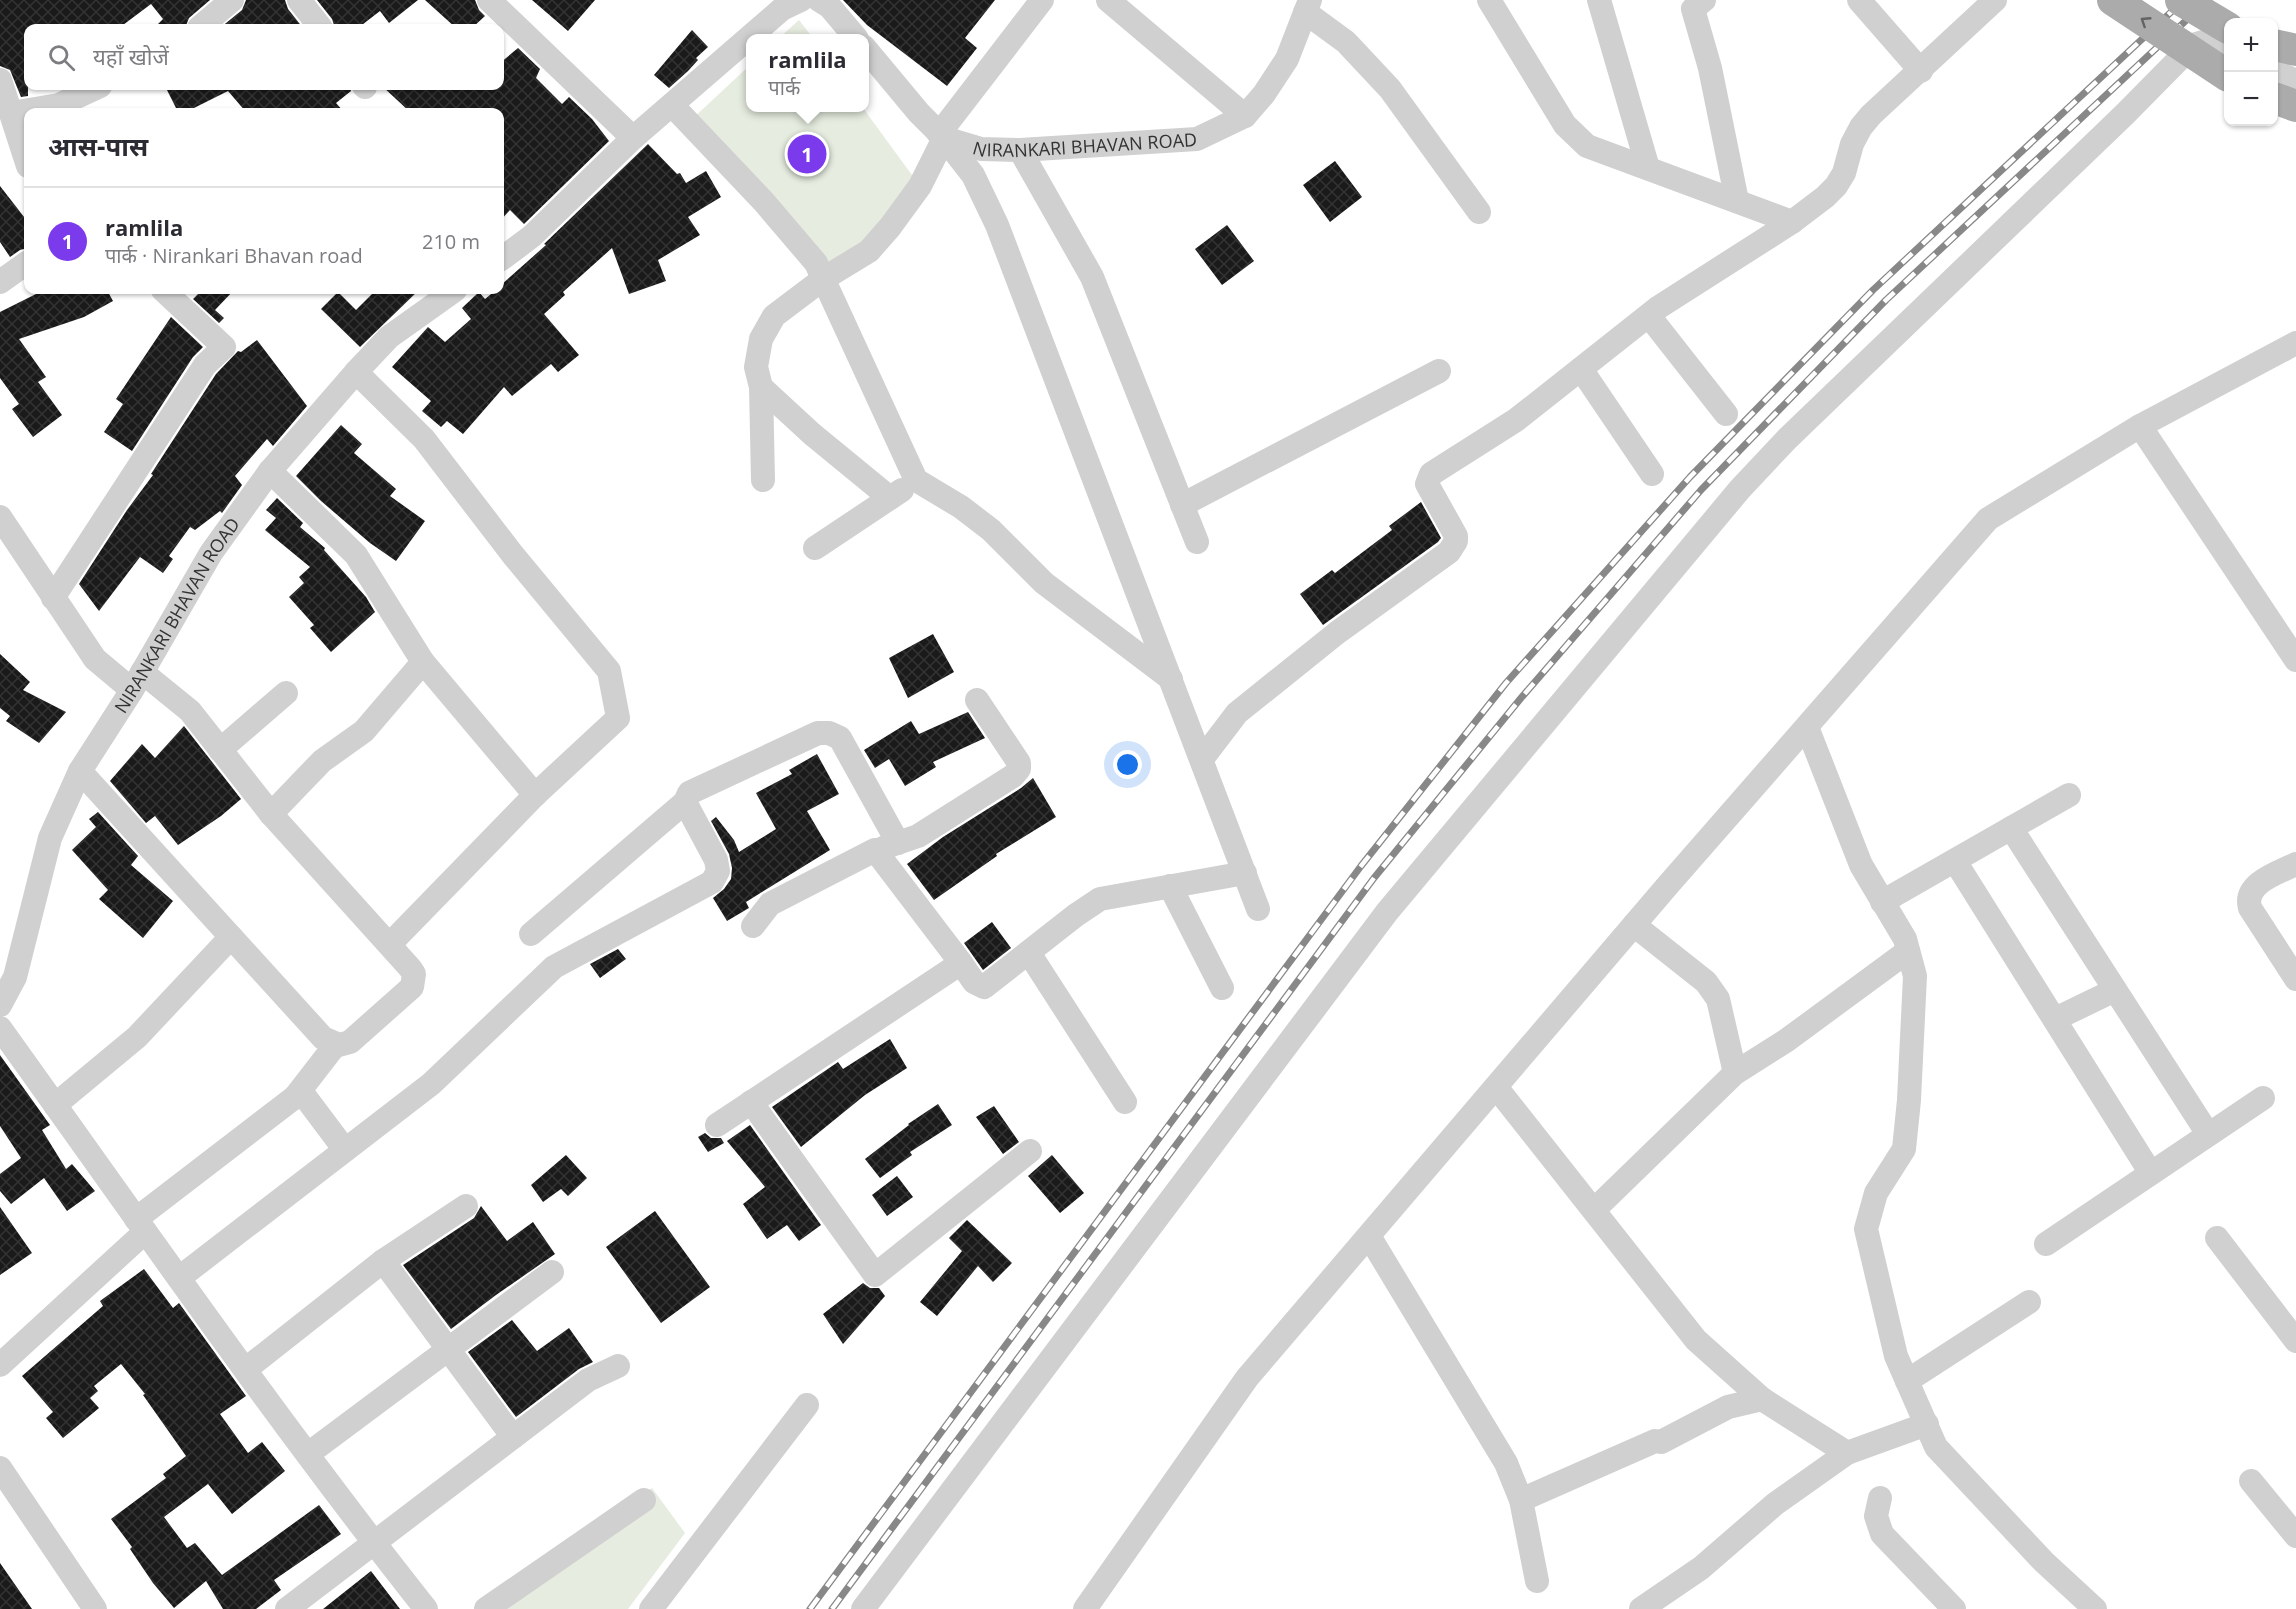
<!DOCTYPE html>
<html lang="hi">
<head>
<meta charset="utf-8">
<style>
	body { margin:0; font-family:"Open Sans","Noto Sans Devanagari",sans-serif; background:#f7f7f7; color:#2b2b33 }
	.controls { position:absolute; right:18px; top:18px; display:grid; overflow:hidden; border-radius:12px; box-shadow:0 2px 4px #0004 }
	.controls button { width:54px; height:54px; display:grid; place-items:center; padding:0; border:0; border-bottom:2px solid #e1e1e2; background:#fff; color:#2b2b33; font:30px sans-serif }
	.you { position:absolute; left:1128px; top:765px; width:21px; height:21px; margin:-15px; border:4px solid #fff; border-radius:50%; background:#1a73e8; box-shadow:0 0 0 9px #1a73e833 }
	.badge { display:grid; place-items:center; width:39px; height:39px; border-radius:50%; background:#7c3aed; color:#fff; font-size:20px; font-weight:700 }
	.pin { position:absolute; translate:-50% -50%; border:3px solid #fff; box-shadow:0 2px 6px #0006 }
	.popup { position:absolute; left:746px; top:34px; width:123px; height:78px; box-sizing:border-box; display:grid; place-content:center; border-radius:12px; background:#fff; filter:drop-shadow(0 2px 4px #0005); font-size:20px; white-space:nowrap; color:#7c7c81 }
	.popup b { font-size:22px; color:#2b2b33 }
	.popup::after { content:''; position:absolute; left:50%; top:100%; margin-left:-12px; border:12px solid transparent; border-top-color:#fff }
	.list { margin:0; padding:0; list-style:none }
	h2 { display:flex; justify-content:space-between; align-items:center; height:78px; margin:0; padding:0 24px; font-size:26px }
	h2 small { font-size:20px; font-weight:400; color:#7c7c81 }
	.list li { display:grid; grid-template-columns:39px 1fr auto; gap:18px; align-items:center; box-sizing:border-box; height:108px; padding:0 24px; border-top:2px solid #e1e1e2 }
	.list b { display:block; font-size:22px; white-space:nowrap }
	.list p { margin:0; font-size:20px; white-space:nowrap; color:#7c7c81 }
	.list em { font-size:20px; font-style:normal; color:#7c7c81 }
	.icon { flex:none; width:33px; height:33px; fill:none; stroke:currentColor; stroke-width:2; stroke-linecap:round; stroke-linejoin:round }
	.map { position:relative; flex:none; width:2296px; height:1609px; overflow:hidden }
	.search { position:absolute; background:#fff; box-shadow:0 2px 4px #0004; left:24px; top:24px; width:480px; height:66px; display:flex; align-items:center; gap:15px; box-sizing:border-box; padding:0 21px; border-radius:12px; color:#7c7c81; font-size:22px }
	.panel { position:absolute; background:#fff; box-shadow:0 2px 4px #0004; left:24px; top:108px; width:480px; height:186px; border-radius:12px }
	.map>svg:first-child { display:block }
</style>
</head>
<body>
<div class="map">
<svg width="2296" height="1609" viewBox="0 0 2296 1609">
	<defs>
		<pattern id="building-cross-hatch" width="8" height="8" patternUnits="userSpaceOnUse" patternTransform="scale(1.5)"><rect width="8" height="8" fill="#1a1a1a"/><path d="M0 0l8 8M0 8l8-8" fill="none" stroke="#333"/></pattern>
	</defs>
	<rect width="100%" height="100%" fill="#fff"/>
	<path fill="#e6ecdf" d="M799 20 813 38H779Z
		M750 65V108H863L920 186 823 279 689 122Z
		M652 1488 685 1533 628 1609H488Z"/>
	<path fill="url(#building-cross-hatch)" d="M0 0H210L189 18 185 28H154L163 19 151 4 119 28H28V96L21 97 10 70 0 66Z
		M246 0H285L288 9 303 28H220L242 10Z
		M317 0H418L389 23 380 11 358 28H335L332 19Z
		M425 0H475L479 10 485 16 472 28H456Z
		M532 0H595L568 31Z
		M843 0H995L965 38 977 48 947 86 867 25Z
		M692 30 708 47 696 58 698 60 688 71 669 88 654 75Z
		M518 48 540 69 536 78 562 104 569 97 592 119 609 141 524 224 510 210 500 221V112H410L382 86H500V63Z
		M165 86H350L351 91 336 103 344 112H246L228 91 186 112H178Z
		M648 144 677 174 680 173 686 183 706 171 721 197 688 217 700 235 658 260 666 281 629 294 612 248 563 292 565 295 544 314 579 355 558 372 551 364 512 396 504 387 463 434 447 421 441 427 422 411 431 401 392 367 428 327 445 342 471 319 462 308 479 292 485 299 496 290H500V286L546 245 544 244Z
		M1335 161 1362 197 1330 222 1303 185Z
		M0 186 28 222V248L20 250 10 257 0 242Z
		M1227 225 1254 261 1222 285 1195 249Z
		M44 290H107L113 301 84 317 19 339 46 377 38 382 62 415 33 437 12 409 19 404 0 378V312Z
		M202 290H234L215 310 224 318 219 323 193 299Z
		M376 290H419L360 347 321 309 338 292 356 310Z
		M171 317 203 347 193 357 132 451 104 432 123 404 116 399Z
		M257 340 307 406 273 446 267 439 235 476 242 485 222 513 220 511 195 530 190 527 169 556 173 559 163 573 140 557 99 611 79 584 127 510 153 475 151 474 216 374 238 351 241 352Z
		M341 425 362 444 354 453 396 489 390 496 425 521 396 561 370 543 321 501 296 476Z
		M277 498 303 523 300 527 325 548 324 550 366 597 375 612 331 652 310 628 314 625 289 597 304 583 299 577 310 567 265 530 276 518 266 510Z
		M1421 502 1441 538 1438 542 1323 625 1300 594 1332 570 1335 573 1392 530 1389 526Z
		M933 634 954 672 908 698 889 658Z
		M0 654 30 682 23 690 66 712 39 743 6 721 10 716 0 708Z
		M968 712 985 738 933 762 936 767 905 786 889 759 875 768 864 750 911 721 919 734Z
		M184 726 241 799 221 816 178 845 155 816 146 823 110 781 142 744 155 758Z
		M817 754 839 794 807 811 830 850 746 902 749 908 727 921 713 898 724 889 731 879 732 868 729 854 711 821 716 817 734 840 739 852 776 829 756 793 792 774 789 770Z
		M1033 778 1056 817 996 854 997 856 934 900 907 864 943 837 1021 788Z
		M98 812 138 856 131 865 173 901 143 938 99 899 108 890 72 850 96 827 89 819Z
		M992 922 1011 948 983 970 964 943Z
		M618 949 626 959 600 978 590 964Z
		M890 1039 907 1068 865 1095 801 1147 772 1107 838 1062 843 1069Z
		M0 1055 50 1125 42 1130 66 1169 72 1164 95 1191 67 1211 44 1178 11 1204 0 1191V1174L21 1158 0 1126Z
		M938 1104 952 1125 910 1152 912 1155 880 1178 865 1159 909 1125 908 1124Z
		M994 1106 1019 1142 1003 1154 976 1117Z
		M750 1125 821 1225 799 1241 787 1225 767 1239 743 1204 765 1187 727 1141Z
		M705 1133 711 1138H721L724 1143 708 1152 698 1137Z
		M566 1155 587 1178 568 1196 561 1189 543 1202 531 1185Z
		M1052 1155 1084 1193 1060 1213 1028 1176Z
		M897 1176 913 1197 887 1216 872 1195Z
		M481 1206 507 1241 533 1222 555 1254 496 1295 451 1329 403 1265 474 1218Z
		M0 1207 32 1253 0 1275Z
		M655 1211 710 1287 661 1323 606 1247Z
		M967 1220 1012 1263 993 1282 978 1266 937 1316 920 1302 962 1251 949 1238Z
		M144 1269 173 1308 179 1303 246 1396 220 1414 248 1453 262 1442 285 1471 232 1514 208 1484 164 1517 187 1548 195 1543 222 1575 319 1505 341 1534 274 1580 281 1590 256 1609H223L206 1581 174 1608 153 1583 130 1549 132 1547 111 1519 166 1478 163 1474 186 1456 143 1395 145 1394 121 1364 94 1386 98 1391 90 1398 99 1408 63 1438 46 1418 53 1412 22 1376 103 1306 100 1301Z
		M863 1283 870 1288H879L885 1296 843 1344 823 1314Z
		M512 1320 537 1351 569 1328 593 1362 579 1369 516 1417 468 1352Z
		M0 1563 32 1609H0Z
		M371 1571 400 1609H323Z"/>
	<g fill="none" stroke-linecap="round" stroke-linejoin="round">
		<g stroke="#d0d0d0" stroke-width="24">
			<path d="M299 0 321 28"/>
			<path d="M489 0 633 138"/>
			<path d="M819 0 830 7 857 39"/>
			<path d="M1108 0 1245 116"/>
			<path d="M1489 0 1565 125 1587 146 1792 222"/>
			<path d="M1599 0 1648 168"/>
			<path d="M1704 0 1693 9 1710 68 1737 201"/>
			<path d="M1859 0 1921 71"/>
			<path d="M1305 12 1346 42 1390 89 1479 212"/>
			<path d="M199 28 232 0"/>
			<path id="s1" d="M864 47 919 113 944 138 981 149 1020 150 1197 139 1245 116 1264 94 1287 59 1310 0"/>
			<path d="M2274 71 2296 81"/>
			<path d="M0 80 28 166"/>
			<path d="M364 86 365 87"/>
			<path d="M672 105 764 202 816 263 916 480 961 507 991 530 1044 583 1171 679"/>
			<path d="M11 113 59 105 100 86"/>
			<path d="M939 134 1042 0"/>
			<path d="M1020 150 1092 277 1197 542"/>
			<path d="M500 260 532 236 633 138 782 9 801 0"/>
			<path d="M0 282 28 262"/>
			<path d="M1649 316 1726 414"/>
			<path d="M1581 369 1652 474"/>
			<path d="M356 372 424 439 513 555 609 671 618 718 535 795 390 944"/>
			<path d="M761 387 812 434 890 498"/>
			<path d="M2140 426 2296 660"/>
			<path d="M270 471 356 555 423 662 535 795"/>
			<path d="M763 480 761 387 756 367 761 339 774 316 823 279 869 251 890 227 920 186 944 138 973 175 997 225 1258 909"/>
			<path d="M1182 505 1439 371"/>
			<path d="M0 517 95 659 132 690"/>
			<path d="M815 548 902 490"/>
			<path d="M53 598 205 365 224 347 163 290"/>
			<path d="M1807 727 1861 865 1905 939 1915 976 1909 1100 1904 1149 1876 1193 1866 1229 1896 1356 1936 1447 2044 1562 2095 1609"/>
			<path d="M220 750 286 693"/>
			<path d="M1202 759 1237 713 1338 632 1449 552 1456 541V536L1427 484 1431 474 1516 420 1659 307 1792 222 1825 197 1836 186 1844 173 1852 144 1861 127 1871 115 1995 0"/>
			<path d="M80 771 323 1038 339 1045 350 1042 412 987 414 974 410 968 271 814 190 711 142 672"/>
			<path d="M271 814 322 761 364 731 423 662"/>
			<path d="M2011 828 2208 1134"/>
			<path d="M883 848 918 836 1013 776 1019 769V763L977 700"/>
			<path d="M1955 861 2150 1172"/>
			<path d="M2296 864C2278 873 2243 883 2250 908L2296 979"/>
			<path d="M1170 886 1222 988"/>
			<path d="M1882 902 2069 795"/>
			<path d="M1634 925 1706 982 1718 999 1735 1073"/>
			<path d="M753 926 770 904 875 850 961 963"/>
			<path d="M531 934 685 802 689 793 818 733H829L840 738 898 843"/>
			<path d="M1029 953 1125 1102"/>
			<path id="s2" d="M0 1005 15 977 50 838 80 771 132 690 211 553 270 471 356 372 389 337 455 290"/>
			<path d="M2055 1019 2115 990"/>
			<path d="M0 1028C140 1223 277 1421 426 1609"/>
			<path d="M1496 1087 1696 1340 1762 1399 1847 1453"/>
			<path d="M295 1097 336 1044"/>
			<path d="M751 1102 875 1275 1030 1151"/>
			<path d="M55 1105 137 1037 231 937"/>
			<path d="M717 1125 961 963 974 982 984 987 1076 915 1100 899 1245 873"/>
			<path d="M1594 1210 1735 1073 1787 1040 1908 951"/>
			<path d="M136 1219 295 1097 306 1098 345 1150"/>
			<path d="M1369 1236 1506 1463 1521 1500 1537 1581"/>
			<path d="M2217 1238 2296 1341"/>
			<path d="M2046 1244 2263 1098"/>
			<path d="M383 1261 513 1437"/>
			<path d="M179 1278 431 1084 554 967 712 882 718 871 716 860 685 802"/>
			<path d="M0 1365 145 1232"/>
			<path d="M246 1369 383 1261 466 1206"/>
			<path d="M1907 1381 2029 1302"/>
			<path d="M308 1454 552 1272"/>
			<path d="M0 1468 95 1609"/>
			<path d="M2251 1481 2296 1536"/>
			<path d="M1880 1498 1876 1516 1882 1534 1954 1609"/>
			<path d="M1521 1500 1655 1441 1661 1442 1728 1407 1762 1399"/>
			<path d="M287 1609 588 1380 618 1366"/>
			<path d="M486 1609 644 1500"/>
			<path d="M651 1609 807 1405"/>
			<path d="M863 1609 1387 912 1740 489 1787 439 2125 114 2193 45 2203 42 2228 53"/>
			<path d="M1085 1609 1247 1378 1668 885 1988 519 2140 426 2296 343"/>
			<path d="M1641 1609 1701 1568 1775 1504 1847 1453 1927 1424"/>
		</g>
		<path stroke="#ababab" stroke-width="32" d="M2274 45 2296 50
			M2274 98 2296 106"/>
		<g stroke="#888" stroke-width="7">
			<path id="rail" d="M810 1609 1361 866 1506 683 1690 477 1873 290 2184 0
				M832 1609 1374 878 1521 698 1701 490 1886 300 2208 0"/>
		</g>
		<use href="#rail" stroke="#fff" stroke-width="4.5" stroke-dasharray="14" stroke-linecap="butt"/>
		<path stroke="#ababab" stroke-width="32" d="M2113 0 2228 76
			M2181 0 2228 28"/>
	</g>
	<defs><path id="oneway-chevron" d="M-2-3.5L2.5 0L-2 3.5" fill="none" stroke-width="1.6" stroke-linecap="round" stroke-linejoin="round" transform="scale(1.5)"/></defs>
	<use stroke="#636363" href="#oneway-chevron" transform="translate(2145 21) rotate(-147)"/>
	<g text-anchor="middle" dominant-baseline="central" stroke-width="6" stroke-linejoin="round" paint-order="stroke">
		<g font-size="18" fill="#333" stroke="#fff">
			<text stroke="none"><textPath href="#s1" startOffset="264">NIRANKARI BHAVAN ROAD</textPath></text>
			<text stroke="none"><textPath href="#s2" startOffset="432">NIRANKARI BHAVAN ROAD</textPath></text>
		</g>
	</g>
</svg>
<div class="controls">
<button>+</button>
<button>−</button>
</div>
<div class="you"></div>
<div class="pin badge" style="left:807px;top:154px">1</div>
<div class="popup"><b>ramlila</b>पार्क</div>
<div class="search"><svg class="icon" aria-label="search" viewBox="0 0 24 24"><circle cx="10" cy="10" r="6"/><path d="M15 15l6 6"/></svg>यहाँ खोजें</div>
<section class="panel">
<h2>आस-पास<small></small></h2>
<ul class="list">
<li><span class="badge">1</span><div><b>ramlila</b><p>पार्क · Nirankari Bhavan road</p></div><em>210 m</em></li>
</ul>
</section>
</div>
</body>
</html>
